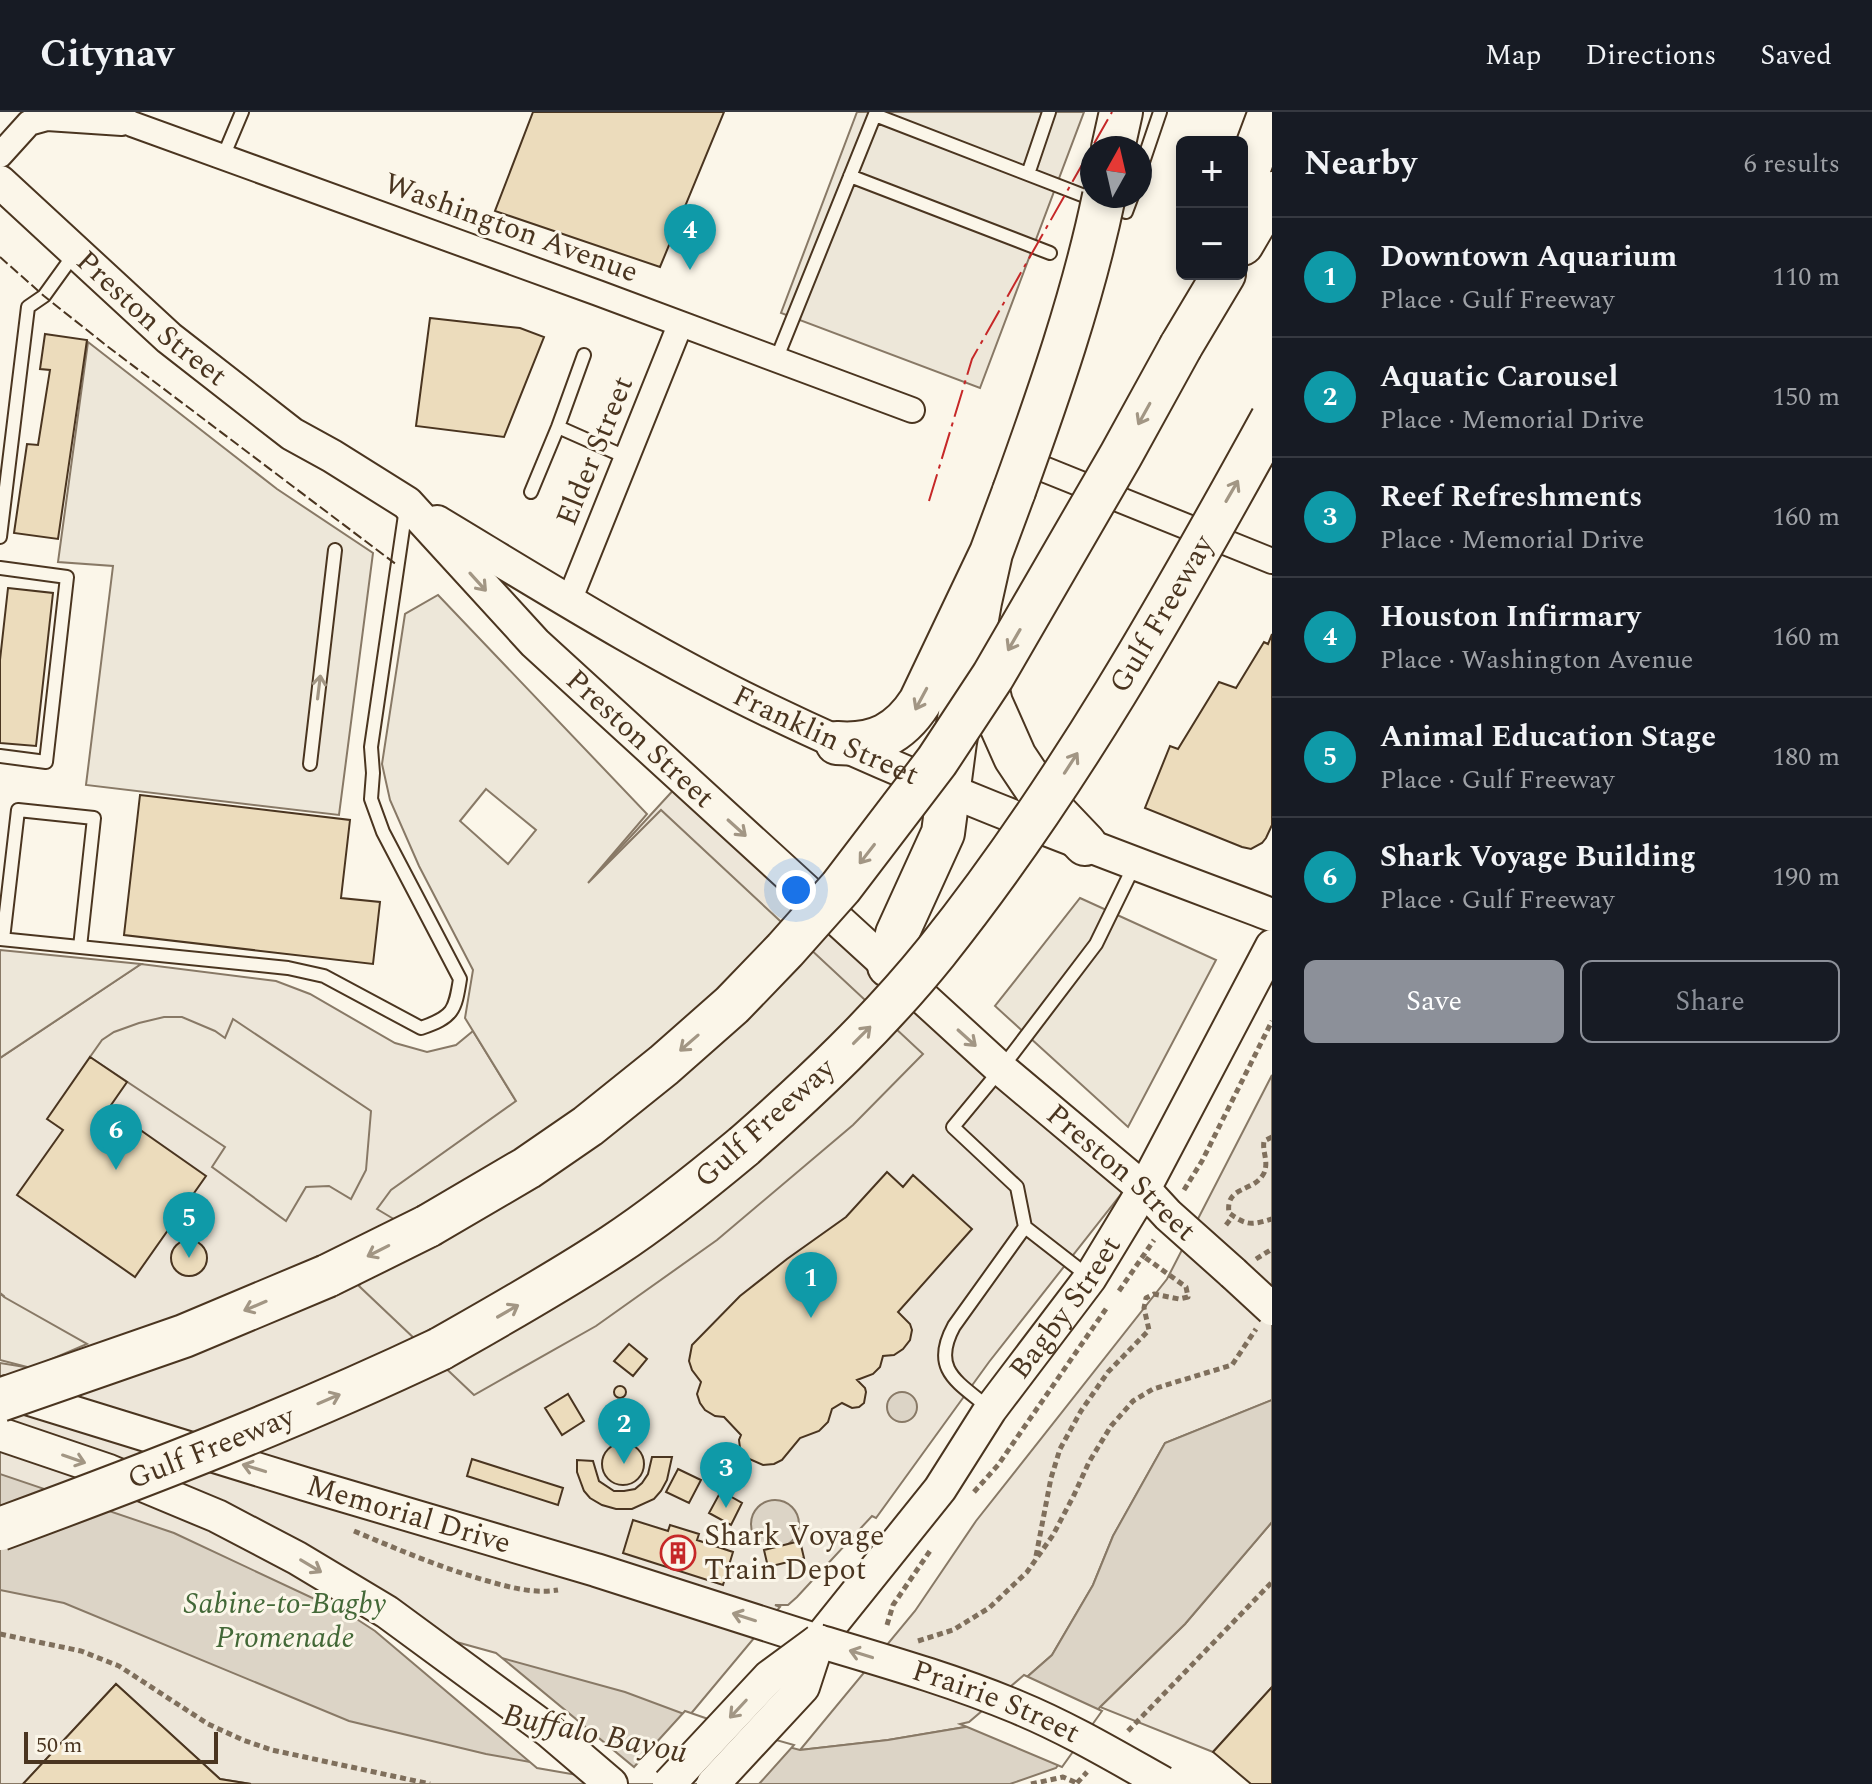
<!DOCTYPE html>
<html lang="en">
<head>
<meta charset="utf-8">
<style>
	body { margin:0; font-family:Spectral,serif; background:#20242c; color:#f1f3f6 }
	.controls { position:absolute; right:24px; top:24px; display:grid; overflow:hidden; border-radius:12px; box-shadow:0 4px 12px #0003 }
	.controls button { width:72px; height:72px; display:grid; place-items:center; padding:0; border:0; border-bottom:2px solid #363941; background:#171b24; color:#f1f3f6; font:40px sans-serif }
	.compass { position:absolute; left:1080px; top:24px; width:72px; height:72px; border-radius:50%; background:#171b24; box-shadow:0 4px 12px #0003; rotate:8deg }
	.scale { position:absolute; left:24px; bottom:20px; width:194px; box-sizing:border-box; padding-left:8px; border:4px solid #4a3520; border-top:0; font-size:22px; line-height:28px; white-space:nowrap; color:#4a3520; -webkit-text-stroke:6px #fbf6e9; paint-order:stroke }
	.you { position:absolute; left:796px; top:778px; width:28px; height:28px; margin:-20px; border:6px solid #fff; border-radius:50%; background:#1a73e8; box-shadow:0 0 0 12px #1a73e833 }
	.badge { display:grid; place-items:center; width:52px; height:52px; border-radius:50%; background:#8c9099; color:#fff; font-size:26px; font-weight:700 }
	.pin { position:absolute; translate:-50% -66px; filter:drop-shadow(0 2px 4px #0008) }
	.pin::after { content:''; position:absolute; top:42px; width:28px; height:24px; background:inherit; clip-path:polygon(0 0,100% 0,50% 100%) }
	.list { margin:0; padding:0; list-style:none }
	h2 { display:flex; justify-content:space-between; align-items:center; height:104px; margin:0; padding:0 32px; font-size:34px }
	h2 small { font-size:26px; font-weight:400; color:#9ea1a6 }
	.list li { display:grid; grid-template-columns:52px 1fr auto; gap:24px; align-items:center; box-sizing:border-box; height:120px; padding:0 32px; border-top:2px solid #363941 }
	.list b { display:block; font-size:30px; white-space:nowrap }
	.list p { margin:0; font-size:26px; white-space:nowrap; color:#9ea1a6 }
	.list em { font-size:26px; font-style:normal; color:#9ea1a6 }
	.actions { display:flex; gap:16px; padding:24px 32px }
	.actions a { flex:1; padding:18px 0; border:2px solid #8c9099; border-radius:12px; text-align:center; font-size:28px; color:#8c9099 }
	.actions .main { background:#8c9099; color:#fff }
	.map { position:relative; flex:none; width:1272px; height:1672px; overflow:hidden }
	header { display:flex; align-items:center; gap:48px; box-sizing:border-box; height:112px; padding:0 40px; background:#171b24; border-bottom:2px solid #363941 }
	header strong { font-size:38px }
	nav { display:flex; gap:44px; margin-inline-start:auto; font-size:28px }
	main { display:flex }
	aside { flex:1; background:#171b24 }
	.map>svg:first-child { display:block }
</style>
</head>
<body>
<header>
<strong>Citynav</strong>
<nav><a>Map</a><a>Directions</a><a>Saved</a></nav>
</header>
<main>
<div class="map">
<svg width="1272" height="1672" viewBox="0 0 1272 1672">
	<rect width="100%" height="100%" fill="#fbf6e9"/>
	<path fill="#ede6d9" stroke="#887966" stroke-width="2" d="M678 673 1125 1077 989 1250 876 1406 872 1404 797 1485 788 1493H775L780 1495 689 1604 626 1672H251L220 1667 116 1572 23 1672H0V1251L31 1256 4 1184 0 1181V946L141 852 276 869 310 882 395 931 427 940 456 933 473 919 516 989 577 783Z
		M1272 963V1288L1165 1331 1113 1424 1093 1473 1052 1543 971 1614 888 1628 800 1638 915 1499 976 1409 1167 1167Z
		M1272 1410V1575L1213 1640 1100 1595 1185 1512Z"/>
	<path fill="#ede7d9" stroke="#887966" stroke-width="2" fill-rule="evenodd" d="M857 0H1084L980 276 781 201Z
		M88 230 277 377 373 441 339 703 86 673 113 454 58 450Z
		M438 483 647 702 588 771 661 698 923 942 853 1013 717 1128 596 1214 474 1283 359 1174 402 1112 377 1097 391 1078 516 989 465 906 473 858 419 754 390 688 382 652 405 502ZM486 677 536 718 508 752 460 709Z
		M1080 786 1216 848 1128 1015 995 894Z
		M0 838 141 852 0 946Z
		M164 905H182L215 919 225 926 233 907 371 999 366 1058 351 1087 329 1074 306 1075 286 1109 212 1055 225 1035 90 945 102 928 114 920 139 911Z
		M0 1181 4 1185 87 1232 31 1256 0 1248Z"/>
	<path fill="#dcd4c6" stroke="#887966" stroke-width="2" d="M887 1295a15 15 0 1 1 30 0a15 15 0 1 1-30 0Z
		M1272 1288V1410L1185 1512 1100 1595 1056 1656 1010 1672H652L486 1642 349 1609 64 1491 0 1478V1362L174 1421 353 1505 625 1580 735 1621 800 1638 888 1628 971 1614 1052 1543 1093 1473 1113 1424 1165 1331Z
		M751 1412a24 24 0 1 1 48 0a24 24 0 1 1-48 0Z"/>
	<path fill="#fbf6e9" stroke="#887966" stroke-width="2" d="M332 1491 355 1502 496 1541 634 1655 685 1599 737 1617 794 1633 759 1672H629L537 1656 375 1519Z
		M1024 1563 1102 1599 1062 1655 960 1612 969 1610Z"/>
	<path fill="#ecdcbc" stroke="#4a3520" stroke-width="2" d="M533 0H724L660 155 495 99Z
		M430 206 520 216 544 225 504 325 416 314Z
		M45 222 87 228 58 427 14 421 27 332 38 333 50 258 40 257Z
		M8 476 53 481 36 634 0 631V548Z
		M1272 522V713L1266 726 1262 731 1251 737 1242 735 1145 696 1170 634 1178 637 1219 570 1236 576 1264 530 1268 532Z
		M140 683 350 708 341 786 380 790 373 852 124 823Z
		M90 945 127 970 109 996 206 1064 135 1165 17 1083 63 1018 47 1007Z
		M887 1060 903 1075 913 1063 972 1117 898 1200 910 1212 912 1218 910 1228 903 1237 894 1243 883 1244 880 1255 873 1262 857 1268 865 1276 866 1280 864 1291 859 1295 852 1296 842 1291 832 1297 828 1310 819 1319 800 1326 782 1348 774 1352 763 1353 747 1346 740 1336 739 1328 741 1323 724 1305 715 1304 705 1298 700 1291 697 1282 701 1270 692 1258 689 1249 692 1233 740 1184 787 1147 846 1105Z
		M171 1146a18 18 0 1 1 36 0a18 18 0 1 1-36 0Z
		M629 1232 647 1247 633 1264 614 1249Z
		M614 1280a6 6 0 1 1 12 0a6 6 0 1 1-12 0Z
		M568 1282 584 1309 562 1323 545 1296Z
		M602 1352a21 21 0 1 1 42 0a21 21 0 1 1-42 0Z
		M652 1345H672L667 1368 661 1379 654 1387 632 1397H616L602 1393 590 1386 584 1379 577 1360V1348L593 1349 599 1369 614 1379H624L635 1377 642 1371 648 1362Z
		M472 1347 563 1376 558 1393 467 1364Z
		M678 1357 701 1368 689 1391 666 1380Z
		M721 1379 742 1391 731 1413 709 1401Z
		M633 1408 668 1419 670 1413 699 1422 697 1428 733 1440 723 1473 623 1441Z
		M800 1429 804 1446 768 1455 764 1438Z
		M116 1572 220 1667 251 1672H23Z
		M1272 1575V1672H1251L1213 1640Z"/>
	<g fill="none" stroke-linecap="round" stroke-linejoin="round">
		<g stroke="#4a3520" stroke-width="16">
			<path id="lane" d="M875 3 1126 100 1132 84
				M223 45 242 0
				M1140 59 1160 0
				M1028 62 1049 0
				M850 64 1050 141
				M776 248 876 0
				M558 315 628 346
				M531 380 558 315 584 243
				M0 425 28 195 44 184 75 141
				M0 456 67 465 46 650 0 644
				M310 652 335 438
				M0 827 288 856 324 864 421 916C453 905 455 899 460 867L383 720 371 687 373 661 371 635 406 396
				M3 827 18 698 94 706 80 835
				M1088 1164 1025 1115 1017 1075 953 1015 1001 957 1096 832 1135 752
				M989 1296C958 1270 930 1258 954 1214L1025 1115"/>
		</g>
		<g stroke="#4a3520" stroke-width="28">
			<path id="street" d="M107 0 132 12 598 181 912 298
				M0 43 29 11 47 6 122 11
				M1046 358 1272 449
				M569 489 680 213"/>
		</g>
		<g stroke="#4a3520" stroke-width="36">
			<g id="secondary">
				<path id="s1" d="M0 70 169 226 292 322 332 344 407 391 535 531 1001 957 1144 1077 1168 1103 1233 1161"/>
				<path id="s2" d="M437 410C545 475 653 543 768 598 932 677 1102 739 1272 803"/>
				<path id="s3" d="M7 1280 305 1372 596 1458 818 1529 940 1377 990 1298 1090 1166 1144 1077 1272 834"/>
				<path d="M0 1322 109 1359 217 1404 297 1446 387 1500 549 1619 611 1672"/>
			</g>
		</g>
		<g stroke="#4a3520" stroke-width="46">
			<path id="highway" d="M1113 36 1121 0
				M1242 75 1270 0
				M1242 132 1272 81
				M1181 234 1224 162
				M980 545 991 591 1015 645 1045 690 1085 732
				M837 631C875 634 900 621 920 590L991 441 1014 379
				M889 854 897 822 943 721 955 630 980 490 991 441
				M327 1164 428 1114
				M440 1237C498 1204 557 1171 613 1134 659 1104 702 1069 744 1034"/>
		</g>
		<path stroke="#7f6f5c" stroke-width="5" stroke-dasharray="6 4" stroke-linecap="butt" d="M1272 1025 1264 1029C1262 1040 1269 1049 1264 1061 1254 1081 1225 1073 1229 1101 1247 1114 1251 1113 1272 1107
			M1184 1078 1202 1049 1272 909
			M1226 1113 1233 1104
			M1256 1147 1272 1137
			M1119 1179 1154 1128
			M974 1380 998 1353 1108 1194
			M354 1419C397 1437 439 1455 484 1468 509 1475 532 1482 558 1478
			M1036 1444 1051 1366 1060 1337 1081 1299 1108 1260 1149 1218 1144 1196 1146 1186 1154 1182 1179 1187 1188 1185 1186 1175 1143 1144
			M887 1513 893 1493 932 1436
			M0 1522 81 1539 119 1554 208 1612 243 1628 272 1638 430 1672
			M918 1529 953 1518 989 1496 1027 1460 1053 1423 1074 1383 1089 1350 1111 1314 1133 1289 1153 1277 1232 1253 1256 1217
			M1128 1619 1272 1470
			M1077 1671 1087 1660
			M1031 1672 1063 1665 1077 1671"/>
		<use href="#lane" stroke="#fbf6e9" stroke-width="12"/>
		<use href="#street" stroke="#fbf6e9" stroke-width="24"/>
		<use href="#secondary" stroke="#fbf6e9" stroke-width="32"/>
		<use href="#highway" stroke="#fbf6e9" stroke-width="42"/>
		<g stroke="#4a3520" stroke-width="36" stroke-linecap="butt">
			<g id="secondary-bridge">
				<path d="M1233 1161 1272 1197"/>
				<path id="s4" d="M818 1529C885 1549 952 1568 1017 1595 1068 1616 1115 1644 1163 1671"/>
				<path d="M669 1672 769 1565 818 1529"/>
				<path d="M713 1672 803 1575 818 1529"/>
			</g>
		</g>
		<g stroke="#4a3520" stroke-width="46" stroke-linecap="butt">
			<g id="highway-bridge">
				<path d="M1014 379C1049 282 1083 185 1104 84"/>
				<path id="s5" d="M744 1034C812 974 879 911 936 840 1067 676 1171 491 1272 307"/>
				<path d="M428 1114 527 1056 588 1014 664 953 732 893 785 838 841 775 937 649 993 564 1121 343 1181 234"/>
				<path d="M0 1288 184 1224 327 1164"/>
				<path id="s6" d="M0 1417C149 1362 297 1305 440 1237"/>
			</g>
		</g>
		<use href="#secondary-bridge" stroke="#fbf6e9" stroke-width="32"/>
		<use href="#highway-bridge" stroke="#fbf6e9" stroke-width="42"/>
		<path stroke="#4a3520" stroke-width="2" stroke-dasharray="10 4" stroke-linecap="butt" d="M0 145 44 184 107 234 397 453"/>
		<path stroke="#c62828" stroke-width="2" stroke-dasharray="28 6 4 6" stroke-linecap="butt" d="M929 389 972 247 1112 0"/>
	</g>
	<defs><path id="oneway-shaft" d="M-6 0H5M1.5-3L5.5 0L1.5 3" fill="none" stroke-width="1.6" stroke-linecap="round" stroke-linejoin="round" transform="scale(2)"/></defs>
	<g stroke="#a29684">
		<use href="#oneway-shaft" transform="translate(1144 302) rotate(119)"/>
		<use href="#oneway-shaft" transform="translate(1232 379) rotate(-60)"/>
		<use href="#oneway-shaft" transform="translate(478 470) rotate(48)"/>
		<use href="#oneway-shaft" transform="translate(1014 528) rotate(120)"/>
		<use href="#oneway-shaft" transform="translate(319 575) rotate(-83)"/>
		<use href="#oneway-shaft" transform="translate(921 587) rotate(118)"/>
		<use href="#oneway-shaft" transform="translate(1071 651) rotate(-57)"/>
		<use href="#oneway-shaft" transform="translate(737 716) rotate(42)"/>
		<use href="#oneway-shaft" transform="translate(867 742) rotate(128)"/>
		<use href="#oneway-shaft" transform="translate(862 923) rotate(-45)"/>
		<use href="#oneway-shaft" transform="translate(967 926) rotate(42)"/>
		<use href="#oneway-shaft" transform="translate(689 931) rotate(139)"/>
		<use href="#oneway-shaft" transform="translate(378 1139) rotate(153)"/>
		<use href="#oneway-shaft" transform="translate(255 1194) rotate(157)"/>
		<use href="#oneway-shaft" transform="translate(508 1199) rotate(-30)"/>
		<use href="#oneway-shaft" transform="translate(329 1287) rotate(-23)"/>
		<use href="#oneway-shaft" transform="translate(74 1347) rotate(19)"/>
		<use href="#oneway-shaft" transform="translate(254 1356) rotate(-163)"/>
		<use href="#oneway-shaft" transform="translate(311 1454) rotate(31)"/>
		<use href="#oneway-shaft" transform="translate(744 1505) rotate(-162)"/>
		<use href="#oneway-shaft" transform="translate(861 1542) rotate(-163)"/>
		<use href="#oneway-shaft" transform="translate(738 1597) rotate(133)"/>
	</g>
	<defs>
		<g id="building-ring" transform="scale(1.8)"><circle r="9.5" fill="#fbf6e9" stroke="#c62828" stroke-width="1.5"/><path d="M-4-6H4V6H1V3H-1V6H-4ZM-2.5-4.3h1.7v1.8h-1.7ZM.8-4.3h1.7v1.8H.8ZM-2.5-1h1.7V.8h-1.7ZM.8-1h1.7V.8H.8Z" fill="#c62828"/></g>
	</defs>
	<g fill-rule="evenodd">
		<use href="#building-ring" x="678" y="1441"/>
	</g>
	<g text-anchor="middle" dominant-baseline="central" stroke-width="6" stroke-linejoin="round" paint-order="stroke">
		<g font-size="30" fill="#4a3520" stroke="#fbf6e9">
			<text transform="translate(511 116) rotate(20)">Washington Avenue</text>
			<text stroke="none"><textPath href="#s1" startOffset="204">Preston Street</textPath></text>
			<text transform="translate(595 339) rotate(-68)">Elder Street</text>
			<text stroke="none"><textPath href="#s5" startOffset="680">Gulf Freeway</textPath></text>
			<text stroke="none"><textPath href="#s2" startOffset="444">Franklin Street</textPath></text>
			<text stroke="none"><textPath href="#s1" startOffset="852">Preston Street</textPath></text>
			<text transform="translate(765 1011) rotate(-42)">Gulf Freeway</text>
			<text stroke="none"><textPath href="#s1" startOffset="1500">Preston Street</textPath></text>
			<text stroke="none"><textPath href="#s3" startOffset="1264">Bagby Street</textPath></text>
			<text stroke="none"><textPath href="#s6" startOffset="226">Gulf Freeway</textPath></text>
			<text stroke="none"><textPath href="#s3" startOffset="420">Memorial Drive</textPath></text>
			<text stroke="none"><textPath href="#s4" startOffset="188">Prairie Street</textPath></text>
		</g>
		<g font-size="30" fill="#4a3520" stroke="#fbf6e9" text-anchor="start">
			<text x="704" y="1424">Shark Voyage<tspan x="704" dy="34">Train Depot</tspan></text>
		</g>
		<g font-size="30" font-style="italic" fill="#436837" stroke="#fbf6e9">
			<text x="285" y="1492">Sabine-to-Bagby<tspan x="285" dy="34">Promenade</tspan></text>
		</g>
		<g font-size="32" font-style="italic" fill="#4a3520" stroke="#fbf6e9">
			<text transform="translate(595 1622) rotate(12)">Buffalo Bayou</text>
		</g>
	</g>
</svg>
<div class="controls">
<button>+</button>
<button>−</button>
</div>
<svg class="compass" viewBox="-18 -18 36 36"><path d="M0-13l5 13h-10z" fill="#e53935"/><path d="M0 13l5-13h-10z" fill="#9ea1a6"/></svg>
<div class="scale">50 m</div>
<div class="you"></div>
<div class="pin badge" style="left:811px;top:1206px;background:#0f9aa8">1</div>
<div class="pin badge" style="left:624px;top:1352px;background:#0f9aa8">2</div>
<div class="pin badge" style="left:726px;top:1396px;background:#0f9aa8">3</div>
<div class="pin badge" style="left:690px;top:158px;background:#0f9aa8">4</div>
<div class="pin badge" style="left:189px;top:1146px;background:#0f9aa8">5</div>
<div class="pin badge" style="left:116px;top:1058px;background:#0f9aa8">6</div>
</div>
<aside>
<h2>Nearby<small>6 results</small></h2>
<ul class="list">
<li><span class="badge" style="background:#0f9aa8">1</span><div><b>Downtown Aquarium</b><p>Place · Gulf Freeway</p></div><em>110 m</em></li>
<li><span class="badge" style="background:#0f9aa8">2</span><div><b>Aquatic Carousel</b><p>Place · Memorial Drive</p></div><em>150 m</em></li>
<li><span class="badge" style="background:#0f9aa8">3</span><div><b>Reef Refreshments</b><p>Place · Memorial Drive</p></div><em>160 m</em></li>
<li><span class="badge" style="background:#0f9aa8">4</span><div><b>Houston Infirmary</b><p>Place · Washington Avenue</p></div><em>160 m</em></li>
<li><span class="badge" style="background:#0f9aa8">5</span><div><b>Animal Education Stage</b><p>Place · Gulf Freeway</p></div><em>180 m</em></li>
<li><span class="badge" style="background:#0f9aa8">6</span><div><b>Shark Voyage Building</b><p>Place · Gulf Freeway</p></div><em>190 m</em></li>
</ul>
<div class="actions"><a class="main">Save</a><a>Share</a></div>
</aside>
</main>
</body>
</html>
